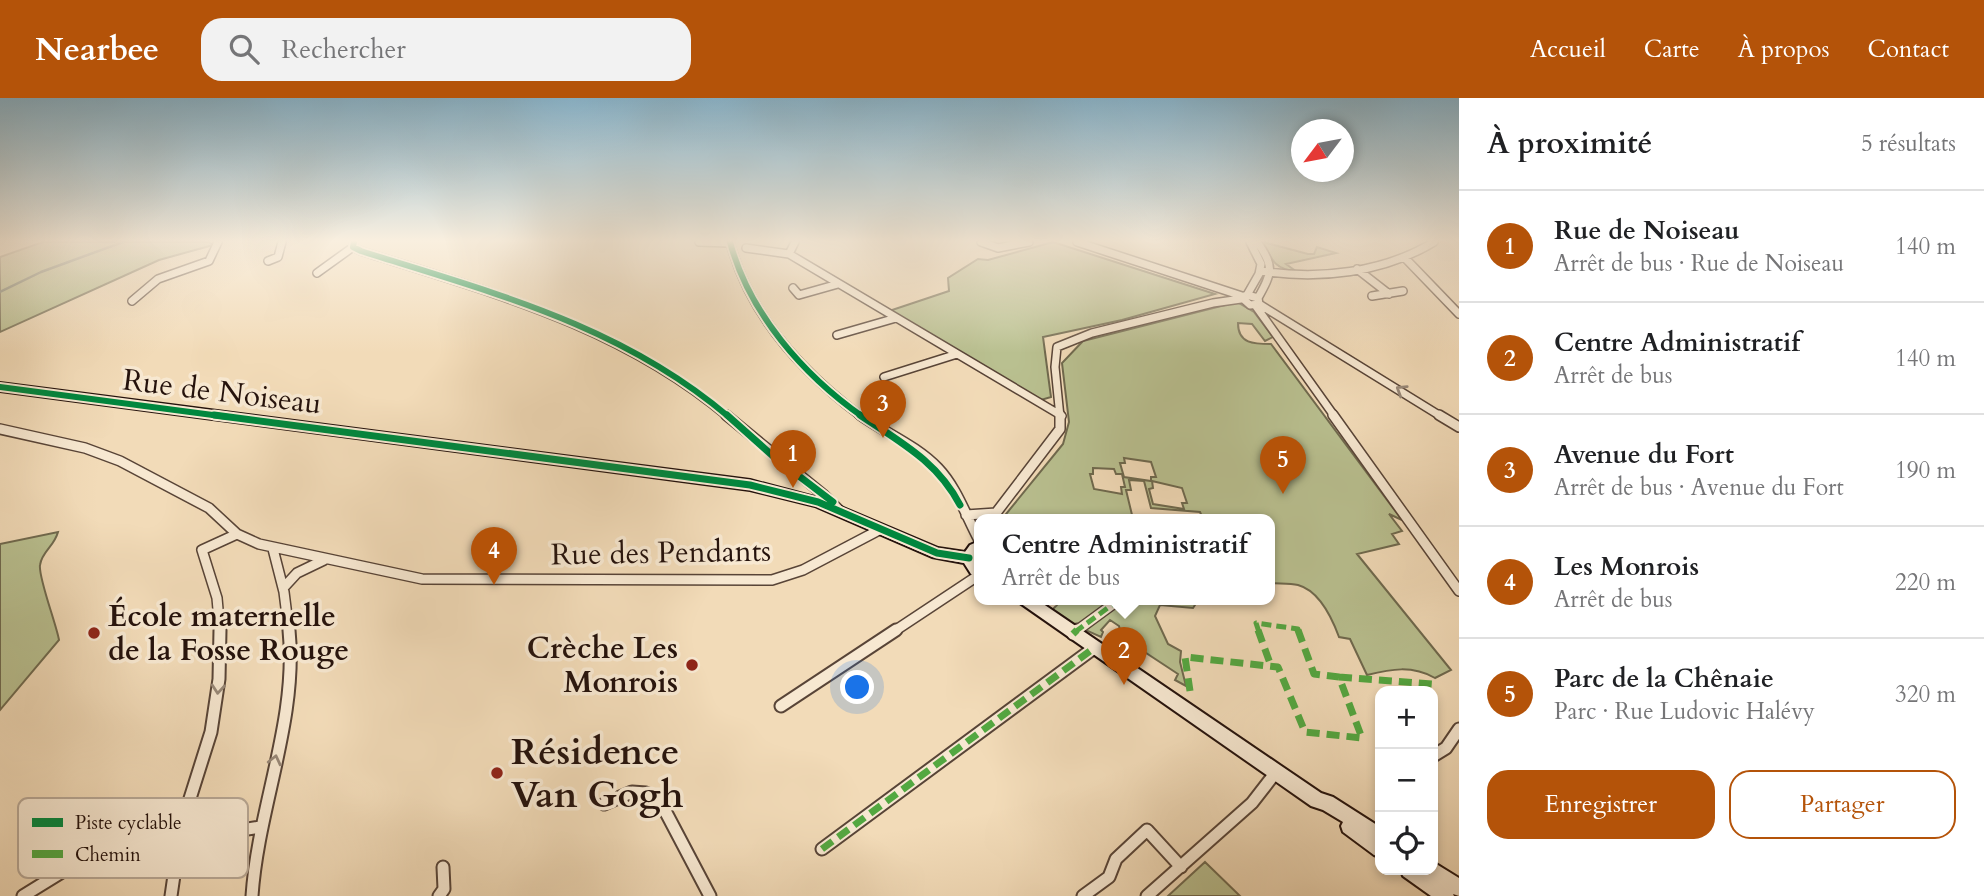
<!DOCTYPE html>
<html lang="fr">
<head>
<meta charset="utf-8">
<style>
	body { margin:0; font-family:Cardo,serif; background:#f2f2f2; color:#202124 }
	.controls { position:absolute; right:21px; bottom:21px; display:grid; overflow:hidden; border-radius:14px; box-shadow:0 4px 10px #0003 }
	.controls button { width:63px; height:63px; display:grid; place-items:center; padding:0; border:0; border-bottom:2px solid #e0e0e0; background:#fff; color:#202124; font:35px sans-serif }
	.compass { position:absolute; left:1291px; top:21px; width:63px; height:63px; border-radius:50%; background:#fff; box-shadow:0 4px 10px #0003; rotate:238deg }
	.you { position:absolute; left:858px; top:590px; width:24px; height:24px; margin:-18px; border:5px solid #fff; border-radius:50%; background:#1a73e8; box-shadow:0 0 0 10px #1a73e833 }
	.badge { display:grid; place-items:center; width:46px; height:46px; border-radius:50%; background:#b45309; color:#fff; font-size:23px; font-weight:700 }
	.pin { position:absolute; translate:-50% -58px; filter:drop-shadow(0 2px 4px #0008) }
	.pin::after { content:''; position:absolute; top:37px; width:24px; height:21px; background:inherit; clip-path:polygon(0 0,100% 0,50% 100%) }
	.popup { position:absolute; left:974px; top:416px; width:301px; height:91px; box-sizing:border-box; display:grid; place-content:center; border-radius:14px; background:#fff; filter:drop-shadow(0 2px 5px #0005); font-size:23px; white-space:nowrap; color:#757577 }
	.popup b { font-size:26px; color:#202124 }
	.popup::after { content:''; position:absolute; left:50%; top:100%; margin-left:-14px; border:14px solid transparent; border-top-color:#fff }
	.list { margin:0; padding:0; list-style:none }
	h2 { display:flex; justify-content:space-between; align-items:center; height:91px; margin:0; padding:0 28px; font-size:30px }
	h2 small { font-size:23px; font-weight:400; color:#757577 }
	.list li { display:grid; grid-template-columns:46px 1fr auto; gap:21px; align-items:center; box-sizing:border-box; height:112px; padding:0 28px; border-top:2px solid #e0e0e0 }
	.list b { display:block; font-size:26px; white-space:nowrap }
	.list p { margin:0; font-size:23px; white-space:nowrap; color:#757577 }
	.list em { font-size:23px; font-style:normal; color:#757577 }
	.actions { display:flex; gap:14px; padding:21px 28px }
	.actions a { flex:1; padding:16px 0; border:2px solid #b45309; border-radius:21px; text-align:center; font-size:24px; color:#b45309 }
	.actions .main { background:#b45309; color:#fff }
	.icon { flex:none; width:38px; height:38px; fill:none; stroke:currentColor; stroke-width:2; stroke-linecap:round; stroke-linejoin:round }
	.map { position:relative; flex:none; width:1459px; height:798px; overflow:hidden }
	header { display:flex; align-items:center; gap:42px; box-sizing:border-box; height:98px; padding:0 35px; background:#b45309; color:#fff }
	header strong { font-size:33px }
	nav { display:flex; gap:38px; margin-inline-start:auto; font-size:24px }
	.search { width:490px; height:63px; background:#f2f2f2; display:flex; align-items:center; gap:18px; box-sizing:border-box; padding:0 24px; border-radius:21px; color:#757577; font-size:26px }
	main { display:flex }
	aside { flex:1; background:#fff }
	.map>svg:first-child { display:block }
</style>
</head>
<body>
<header>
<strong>Nearbee</strong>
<div class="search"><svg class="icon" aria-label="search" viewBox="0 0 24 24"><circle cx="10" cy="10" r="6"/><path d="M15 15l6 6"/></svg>Rechercher</div>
<nav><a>Accueil</a><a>Carte</a><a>À propos</a><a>Contact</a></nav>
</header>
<main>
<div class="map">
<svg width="1459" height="798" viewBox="0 0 1459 798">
	<rect width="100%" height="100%" fill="#f2dbb8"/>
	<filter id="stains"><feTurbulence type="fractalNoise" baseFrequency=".00286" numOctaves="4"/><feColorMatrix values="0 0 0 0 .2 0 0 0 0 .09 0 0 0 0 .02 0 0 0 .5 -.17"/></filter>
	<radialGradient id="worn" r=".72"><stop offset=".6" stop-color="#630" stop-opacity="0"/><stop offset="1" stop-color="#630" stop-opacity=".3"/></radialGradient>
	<path fill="#b9c090" stroke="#6f694e" stroke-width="2" fill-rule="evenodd" d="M43 144H209L213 147 159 162 0 234V159Z
		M1053 144 1215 196 1122 222 1043 239 1051 299 1041 302 889 213 949 193 948 180 978 161 988 162Z
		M1263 144 1308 156H1314L1317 149 1336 155 1286 166 1297 174C1275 171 1272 163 1263 144Z
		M1237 204 1254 214 1273 239 1265 243 1252 226 1238 225C1238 246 1254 246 1271 246L1402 422 1389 416 1402 433 1392 436 1399 446 1357 456 1451 572 1435 580C1412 567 1391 571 1367 577L1350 541 1339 539C1332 520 1320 493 1298 487 1289 485 1278 486 1269 485V421H1203L1200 414 1151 410 1144 383 1129 382 1131 392H1126L1133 421H1002L1063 346 1069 324 1062 265 1083 243ZM1124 360 1151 364 1156 379H1151V383L1124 379 1120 365H1125ZM1093 370 1114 371 1116 376H1122L1125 389H1121L1122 396 1094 391 1090 376H1093ZM1152 383 1182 390 1187 405H1182L1184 411 1153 406 1149 391 1153 390Z
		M58 434C54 449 42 453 40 467 38 479 56 525 59 542L0 612V446Z
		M1048 501H1199L1193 510 1160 507 1155 518 1168 546 1181 553 1180 564 1186 588 1175 582 1178 576 1122 539 1119 528 1110 522 1101 532 1103 534 1101 539 1063 522 1052 512 1057 507Z
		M1205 764 1240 798H1168Z"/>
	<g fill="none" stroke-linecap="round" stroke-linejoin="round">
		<path stroke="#6c776b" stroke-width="2.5" d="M0 194 41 174 123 144"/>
		<g stroke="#584437" stroke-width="10">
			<path id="street-far2" d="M354 144 353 149 361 153C492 195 620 228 728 319
				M699 144 730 145
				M730 144C749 217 803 275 862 319
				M795 144 789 156 1062 318
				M981 144 998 150 1029 144
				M1077 144 1242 198
				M1257 144C1275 168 1272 175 1258 200
				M746 150 789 156
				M1405 160 1459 216
				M268 163 278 159 282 144
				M1357 171 1389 196
				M1261 173C1319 182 1383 175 1434 144
				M317 175 353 149
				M793 190 799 197 838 186
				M1247 197 1258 200 1259 206 1250 207 1241 199Z
				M1247 197 1259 176 1261 166 1250 144
				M1372 198 1403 193
				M132 203 158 181 209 163 218 144
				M1259 206 1442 319
				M1255 207 1335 319
				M837 237 896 220
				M884 279 957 256
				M1060 319 1055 269 1057 249 1092 235 1213 205 1241 201"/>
		</g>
		<g stroke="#584437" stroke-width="12">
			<path id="street-far1" d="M726 317 824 397 840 413
				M860 317C885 335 916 347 938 370 957 390 966 418 979 442
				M1333 317 1459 493
				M1439 317 1459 329
				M0 331 85 350 120 363 209 410 237 436 259 446 422 481 772 482 803 472 881 431
				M996 415 1060 331V317
				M966 417 996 415
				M273 451 284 494 289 534
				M285 488 297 475 324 462
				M220 534 217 500 202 452 237 436
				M893 534 979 477
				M1075 534 1120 501"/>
		</g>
		<g stroke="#584437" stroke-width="15">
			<path id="street" d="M1073 536 1077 532
				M781 608 896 532
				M1433 658 1446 650 1459 631
				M604 706 632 694 646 695 661 705 710 798
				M822 751 1094 550
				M23 798 78 764 104 755 260 729
				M171 798 181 729 211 634 219 581 220 532
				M252 798C258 709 298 622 289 532
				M439 798 444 791 443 769
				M1083 798 1109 779 1116 761 1147 732 1181 769
				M1147 798 1252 705 1276 674"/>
		</g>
		<g stroke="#25120c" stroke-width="4">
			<path id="secondary" d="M0 285 750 382 822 401 938 450 965 454 970 447 979 443V455L976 461 979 467V480L971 476 964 465 932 459 815 408 750 392 0 293Z
				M1018 501H1036L1321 695 1333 699 1380 729V759L1374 757 1343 734 1341 728 1343 724 1323 712 1311 708 1020 505Z
				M1433 764 1459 780V798L1453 796 1454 798H1431L1403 778 1401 772H1433Z"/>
		</g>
		<use href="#street-far2" stroke="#f7e8d1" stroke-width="7"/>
		<use href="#street-far1" stroke="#f7e8d1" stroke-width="9"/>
		<use href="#street" stroke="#f7e8d1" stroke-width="11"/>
		<use href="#secondary" fill="#f7e8d1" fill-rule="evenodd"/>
		<path stroke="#53a841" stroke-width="5" stroke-dasharray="10 5" stroke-linecap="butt" d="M1075 534 1120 501
			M1259 534 1256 525 1298 531 1299 534"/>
		<path stroke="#53a841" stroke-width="7" stroke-dasharray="13 7" stroke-linecap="butt" d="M1258 532 1271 568
			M1073 536 1077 532
			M1339 579 1432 586
			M1190 593 1185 559 1278 569 1305 634 1362 640 1339 579 1314 576 1298 532
			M822 751 1094 550"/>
		<g stroke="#f7e8d1" stroke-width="10">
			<path id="cycleway-far1" d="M354 144 353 149 361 153C493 195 621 227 729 319
				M730 144C749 215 803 277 863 319
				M0 289 228 319"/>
		</g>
		<g stroke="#f7e8d1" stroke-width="11">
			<path id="cycleway" d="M214 317 750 387 818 404 937 455 969 460
				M727 317 774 359 833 404
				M860 317C900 344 937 363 960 407"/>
		</g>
		<use href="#cycleway-far1" stroke="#00873e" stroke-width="6"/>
		<use href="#cycleway" stroke="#00873e" stroke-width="7"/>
	</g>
	<defs><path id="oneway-chevron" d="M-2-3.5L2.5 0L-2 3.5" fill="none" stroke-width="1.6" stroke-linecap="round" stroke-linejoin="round" transform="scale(1.75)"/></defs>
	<g stroke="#988878">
		<use href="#oneway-chevron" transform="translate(1401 292) rotate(-148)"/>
		<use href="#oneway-chevron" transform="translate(218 591) rotate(95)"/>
		<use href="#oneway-chevron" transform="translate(275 662) rotate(-77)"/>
	</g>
	<linearGradient id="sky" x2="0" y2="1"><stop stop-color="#89b7d0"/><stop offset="0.56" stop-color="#f9efdf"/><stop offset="1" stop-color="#f9efdf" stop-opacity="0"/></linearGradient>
	<rect width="1459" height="255" fill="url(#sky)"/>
	<g fill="#8f2418" stroke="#f7e8d1" stroke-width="2.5">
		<circle cx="94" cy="535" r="7"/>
		<circle cx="692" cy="567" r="7"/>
		<circle cx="497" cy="675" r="7"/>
	</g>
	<g text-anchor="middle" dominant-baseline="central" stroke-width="7" stroke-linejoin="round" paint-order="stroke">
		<g font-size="30" fill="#25120c" stroke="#f7e8d1">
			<text transform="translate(222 294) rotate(7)">Rue de Noiseau</text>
			<text transform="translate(661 455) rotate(-1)">Rue des Pendants</text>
		</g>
		<g font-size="30" font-weight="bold" fill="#25120c" stroke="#f7e8d1" text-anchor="start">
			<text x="108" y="518">École maternelle<tspan x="108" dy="34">de la Fosse Rouge</tspan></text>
			<text x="678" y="550" text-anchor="end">Crèche Les<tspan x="678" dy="34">Monrois</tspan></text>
		</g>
		<g font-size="37" font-weight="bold" fill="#25120c" stroke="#f7e8d1" text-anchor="start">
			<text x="511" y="654">Résidence<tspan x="511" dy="43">Van Gogh</tspan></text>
		</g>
	</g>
	<rect x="18" y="700" width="230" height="80" rx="10" fill="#f7e8d1" stroke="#b8a896" stroke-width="2"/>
	<rect x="32" y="720" width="31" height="9" fill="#00873e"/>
	<rect x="32" y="752" width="31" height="8" fill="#53a841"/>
	<g font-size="19" fill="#25120c">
		<text x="75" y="731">Piste cyclable</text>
		<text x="75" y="763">Chemin</text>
	</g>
	<rect width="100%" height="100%" filter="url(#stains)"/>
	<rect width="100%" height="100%" fill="url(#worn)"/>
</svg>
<div class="controls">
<button>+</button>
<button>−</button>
<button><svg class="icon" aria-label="locate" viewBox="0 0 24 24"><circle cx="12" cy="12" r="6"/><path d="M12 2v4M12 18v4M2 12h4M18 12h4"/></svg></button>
</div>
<svg class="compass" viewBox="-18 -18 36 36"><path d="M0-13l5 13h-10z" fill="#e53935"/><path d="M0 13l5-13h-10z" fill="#757577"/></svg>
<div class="you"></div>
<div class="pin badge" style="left:793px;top:390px">1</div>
<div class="pin badge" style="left:1124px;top:587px">2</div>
<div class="popup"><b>Centre Administratif</b>Arrêt de bus</div>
<div class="pin badge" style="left:883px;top:340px">3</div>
<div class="pin badge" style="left:494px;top:487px">4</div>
<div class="pin badge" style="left:1283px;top:396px">5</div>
</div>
<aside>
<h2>À proximité<small>5 résultats</small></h2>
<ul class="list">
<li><span class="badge">1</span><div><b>Rue de Noiseau</b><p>Arrêt de bus · Rue de Noiseau</p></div><em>140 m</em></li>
<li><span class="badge">2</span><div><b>Centre Administratif</b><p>Arrêt de bus</p></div><em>140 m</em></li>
<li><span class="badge">3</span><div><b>Avenue du Fort</b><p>Arrêt de bus · Avenue du Fort</p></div><em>190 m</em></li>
<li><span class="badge">4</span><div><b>Les Monrois</b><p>Arrêt de bus</p></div><em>220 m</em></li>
<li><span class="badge">5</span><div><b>Parc de la Chênaie</b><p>Parc · Rue Ludovic Halévy</p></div><em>320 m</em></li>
</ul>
<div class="actions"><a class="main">Enregistrer</a><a>Partager</a></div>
</aside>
</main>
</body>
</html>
